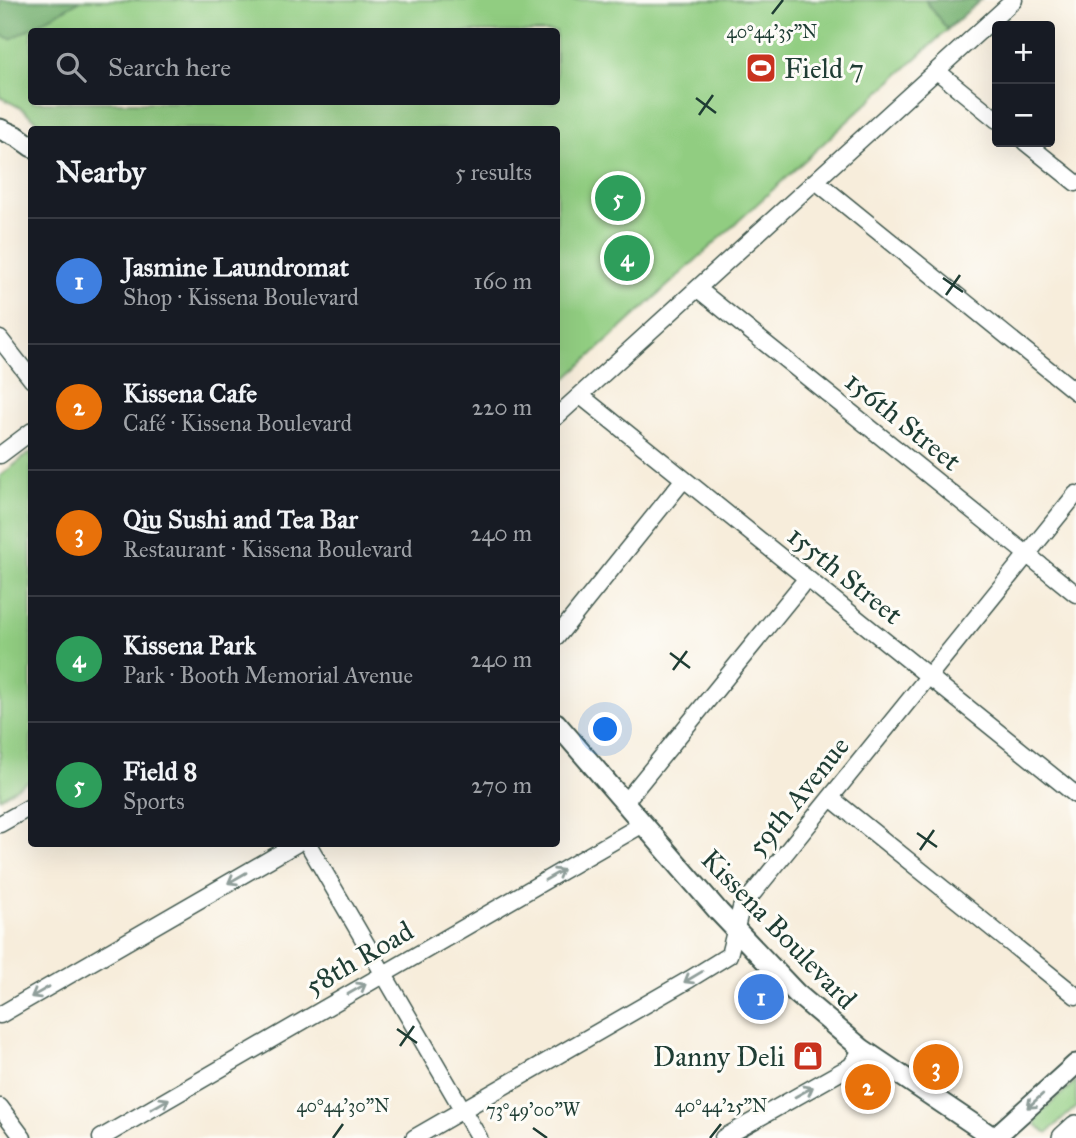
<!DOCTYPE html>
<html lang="en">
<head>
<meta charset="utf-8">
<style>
	body { margin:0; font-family:"IM FELL Great Primer",serif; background:#20242c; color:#f1f3f6 }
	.controls { position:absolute; right:21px; top:21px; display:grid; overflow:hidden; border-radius:7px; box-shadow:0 7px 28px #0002 }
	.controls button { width:63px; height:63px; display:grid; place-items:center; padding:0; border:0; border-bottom:2px solid #363941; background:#171b24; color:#f1f3f6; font:35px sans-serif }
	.you { position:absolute; left:606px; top:730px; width:24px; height:24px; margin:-18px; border:5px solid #fff; border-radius:50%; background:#1a73e8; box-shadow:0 0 0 10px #1a73e833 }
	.badge { display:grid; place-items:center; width:46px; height:46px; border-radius:50%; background:#db2777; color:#fff; font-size:23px; font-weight:700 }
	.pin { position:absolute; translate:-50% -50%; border:4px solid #fff; box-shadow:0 2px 7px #0006 }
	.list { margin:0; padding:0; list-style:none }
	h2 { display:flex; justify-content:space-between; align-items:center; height:91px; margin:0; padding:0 28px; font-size:30px }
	h2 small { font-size:23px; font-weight:400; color:#9ea1a6 }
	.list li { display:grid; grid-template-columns:46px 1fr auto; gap:21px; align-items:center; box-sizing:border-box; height:126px; padding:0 28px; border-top:2px solid #363941 }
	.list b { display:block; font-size:26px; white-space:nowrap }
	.list p { margin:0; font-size:23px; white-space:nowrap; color:#9ea1a6 }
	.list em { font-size:23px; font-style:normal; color:#9ea1a6 }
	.icon { flex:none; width:38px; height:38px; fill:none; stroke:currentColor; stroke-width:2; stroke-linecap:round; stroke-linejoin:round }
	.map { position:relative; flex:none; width:1076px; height:1138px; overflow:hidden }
	.search { position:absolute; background:#171b24; box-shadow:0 7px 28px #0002; left:28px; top:28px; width:532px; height:77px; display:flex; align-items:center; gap:18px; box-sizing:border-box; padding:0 24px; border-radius:7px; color:#9ea1a6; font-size:26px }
	.panel { position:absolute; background:#171b24; box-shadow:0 7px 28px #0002; left:28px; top:126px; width:532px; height:721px; border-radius:7px }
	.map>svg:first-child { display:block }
</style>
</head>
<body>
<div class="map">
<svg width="1076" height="1138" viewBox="0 0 1076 1138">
	<rect width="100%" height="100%" fill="#fdfcf7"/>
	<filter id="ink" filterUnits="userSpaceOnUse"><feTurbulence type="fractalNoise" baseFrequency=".0143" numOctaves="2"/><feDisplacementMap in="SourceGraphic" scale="14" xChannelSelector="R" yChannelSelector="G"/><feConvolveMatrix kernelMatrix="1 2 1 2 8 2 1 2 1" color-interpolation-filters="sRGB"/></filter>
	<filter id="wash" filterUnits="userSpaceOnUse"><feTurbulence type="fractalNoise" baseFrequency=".00686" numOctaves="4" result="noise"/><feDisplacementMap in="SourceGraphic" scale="28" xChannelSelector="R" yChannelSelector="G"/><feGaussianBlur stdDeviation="1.57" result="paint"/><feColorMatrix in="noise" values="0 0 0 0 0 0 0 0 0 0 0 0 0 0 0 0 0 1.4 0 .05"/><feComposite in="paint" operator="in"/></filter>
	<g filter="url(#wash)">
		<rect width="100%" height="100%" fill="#f7eddb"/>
		<path fill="#91cd81" stroke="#58855a" stroke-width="2" fill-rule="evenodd" d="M0 0H980L557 387 556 130 47 129 21 108 0 97ZM32 32H556V102H32Z
			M31 452V779L0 798V476Z
			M1076 1081V1107L1047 1133 1036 1125V1119L1038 1115Z"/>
		<path fill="#74b06f" stroke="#4a7652" stroke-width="2" d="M0 0H81L11 39 0 35Z
			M925 0H981L947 29Z"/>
	</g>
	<g filter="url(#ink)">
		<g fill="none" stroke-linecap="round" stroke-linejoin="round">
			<g stroke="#3f574d" stroke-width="19">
				<path id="minor" d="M937 71 997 120
					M1025 142 1076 183
					M816 181 1076 392
					M698 289 1076 594
					M0 339 32 380
					M581 396 1076 795
					M556 417 1014 0
					M0 455 32 431
					M556 638 684 479
					M831 798 1076 996
					M625 802 807 578
					M0 824 32 806
					M308 844 479 1138
					M0 1015 296 844
					M0 1107 23 1138
					M101 1138 643 824
					M414 1138 690 979 729 955 741 908 1076 494
					M723 1138 851 1066 862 1049"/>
			</g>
			<g stroke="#3f574d" stroke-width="23">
				<path id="major" d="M0 129 18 137 32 147
					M556 723 719 912 796 993 862 1049 994 1138
					M994 1138 1076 1064"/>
			</g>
			<g stroke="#3f574d" stroke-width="26">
				<path id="highway" d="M1064 1138 1076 1127"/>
			</g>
			<use href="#minor" stroke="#fff" stroke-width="16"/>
			<use href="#major" stroke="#fff" stroke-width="19"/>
			<use href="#highway" stroke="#fff" stroke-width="23"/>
		</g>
		<defs><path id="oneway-shaft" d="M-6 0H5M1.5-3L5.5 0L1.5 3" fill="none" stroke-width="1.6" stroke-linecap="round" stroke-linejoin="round" transform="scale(1.75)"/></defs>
		<g stroke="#8f9e9a">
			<use href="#oneway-shaft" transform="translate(554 875) rotate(-30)"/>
			<use href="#oneway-shaft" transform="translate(237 878) rotate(150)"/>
			<use href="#oneway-shaft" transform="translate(693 977) rotate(149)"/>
			<use href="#oneway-shaft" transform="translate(357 989) rotate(-30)"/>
			<use href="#oneway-shaft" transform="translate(40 992) rotate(150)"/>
			<use href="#oneway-shaft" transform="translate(804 1092) rotate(-29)"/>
			<use href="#oneway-shaft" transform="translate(1035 1101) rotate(138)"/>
			<use href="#oneway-shaft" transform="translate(160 1104) rotate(-30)"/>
		</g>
	</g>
	<path fill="none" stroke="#1f3d34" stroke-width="2.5" d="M772 14 783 0M696 98 716 113M699 115 713 95M943 278 963 292M946 295 960 275M670 653 690 668M673 670 687 651M917 833 937 847M920 850 934 830M397 1029 417 1043M400 1046 414 1026M533 1128 547 1138M333 1138 343 1124M710 1138 721 1124"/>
	<defs>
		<g id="stadium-square" transform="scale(1.575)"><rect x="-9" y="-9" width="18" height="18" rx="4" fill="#c8321e" stroke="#fdfcf7"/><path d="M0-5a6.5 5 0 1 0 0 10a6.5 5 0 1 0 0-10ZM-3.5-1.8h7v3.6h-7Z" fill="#fff"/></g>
		<g id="shop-square" transform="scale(1.575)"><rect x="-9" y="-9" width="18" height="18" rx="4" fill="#c8321e" stroke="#fdfcf7"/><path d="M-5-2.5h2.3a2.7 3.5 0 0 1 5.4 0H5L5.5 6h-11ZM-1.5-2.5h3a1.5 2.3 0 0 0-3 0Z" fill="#fff"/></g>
	</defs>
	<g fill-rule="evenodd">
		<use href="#stadium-square" x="761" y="68"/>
		<use href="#shop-square" x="808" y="1056"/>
	</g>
	<g text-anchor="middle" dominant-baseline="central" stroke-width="6" stroke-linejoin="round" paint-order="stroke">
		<g font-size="28" fill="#1f3d34" stroke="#fdfcf7" text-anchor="start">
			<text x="784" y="68">Field 7</text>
			<text x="785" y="1056" text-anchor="end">Danny Deli</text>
		</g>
		<g font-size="28" fill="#1f3d34" stroke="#fdfcf7">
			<text transform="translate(903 421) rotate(39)">156th Street</text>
			<text transform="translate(845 575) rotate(39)">155th Street</text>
			<text transform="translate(798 796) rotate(-51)">59th Avenue</text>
			<text transform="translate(779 929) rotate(46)">Kissena Boulevard</text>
			<text transform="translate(359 958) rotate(-30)">58th Road</text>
		</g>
	</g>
	<g font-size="18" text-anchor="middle" fill="#1f3d34" stroke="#fdfcf7" stroke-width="6" stroke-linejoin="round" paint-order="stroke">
		<text x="772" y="38">40°44'35"N</text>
		<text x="343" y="1112">40°44'30"N</text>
		<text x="721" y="1112">40°44'25"N</text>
		<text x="533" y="1116">73°49'00"W</text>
	</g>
</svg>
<div class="controls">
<button>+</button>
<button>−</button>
</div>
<div class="you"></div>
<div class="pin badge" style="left:761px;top:997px;background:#3f7fe0">1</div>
<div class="pin badge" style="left:868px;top:1087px;background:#e8710a">2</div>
<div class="pin badge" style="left:936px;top:1067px;background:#e8710a">3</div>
<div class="pin badge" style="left:627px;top:258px;background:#2e9e5b">4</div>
<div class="pin badge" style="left:618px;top:198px;background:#2e9e5b">5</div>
<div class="search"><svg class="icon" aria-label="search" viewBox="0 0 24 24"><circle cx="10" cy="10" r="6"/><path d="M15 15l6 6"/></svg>Search here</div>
<section class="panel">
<h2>Nearby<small>5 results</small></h2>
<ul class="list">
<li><span class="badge" style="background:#3f7fe0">1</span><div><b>Jasmine Laundromat</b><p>Shop · Kissena Boulevard</p></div><em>160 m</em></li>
<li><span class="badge" style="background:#e8710a">2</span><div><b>Kissena Cafe</b><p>Café · Kissena Boulevard</p></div><em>220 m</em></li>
<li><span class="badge" style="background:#e8710a">3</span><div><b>Qiu Sushi and Tea Bar</b><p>Restaurant · Kissena Boulevard</p></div><em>240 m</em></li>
<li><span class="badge" style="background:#2e9e5b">4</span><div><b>Kissena Park</b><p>Park · Booth Memorial Avenue</p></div><em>240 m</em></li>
<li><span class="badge" style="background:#2e9e5b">5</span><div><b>Field 8</b><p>Sports</p></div><em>270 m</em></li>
</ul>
</section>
</div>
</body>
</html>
